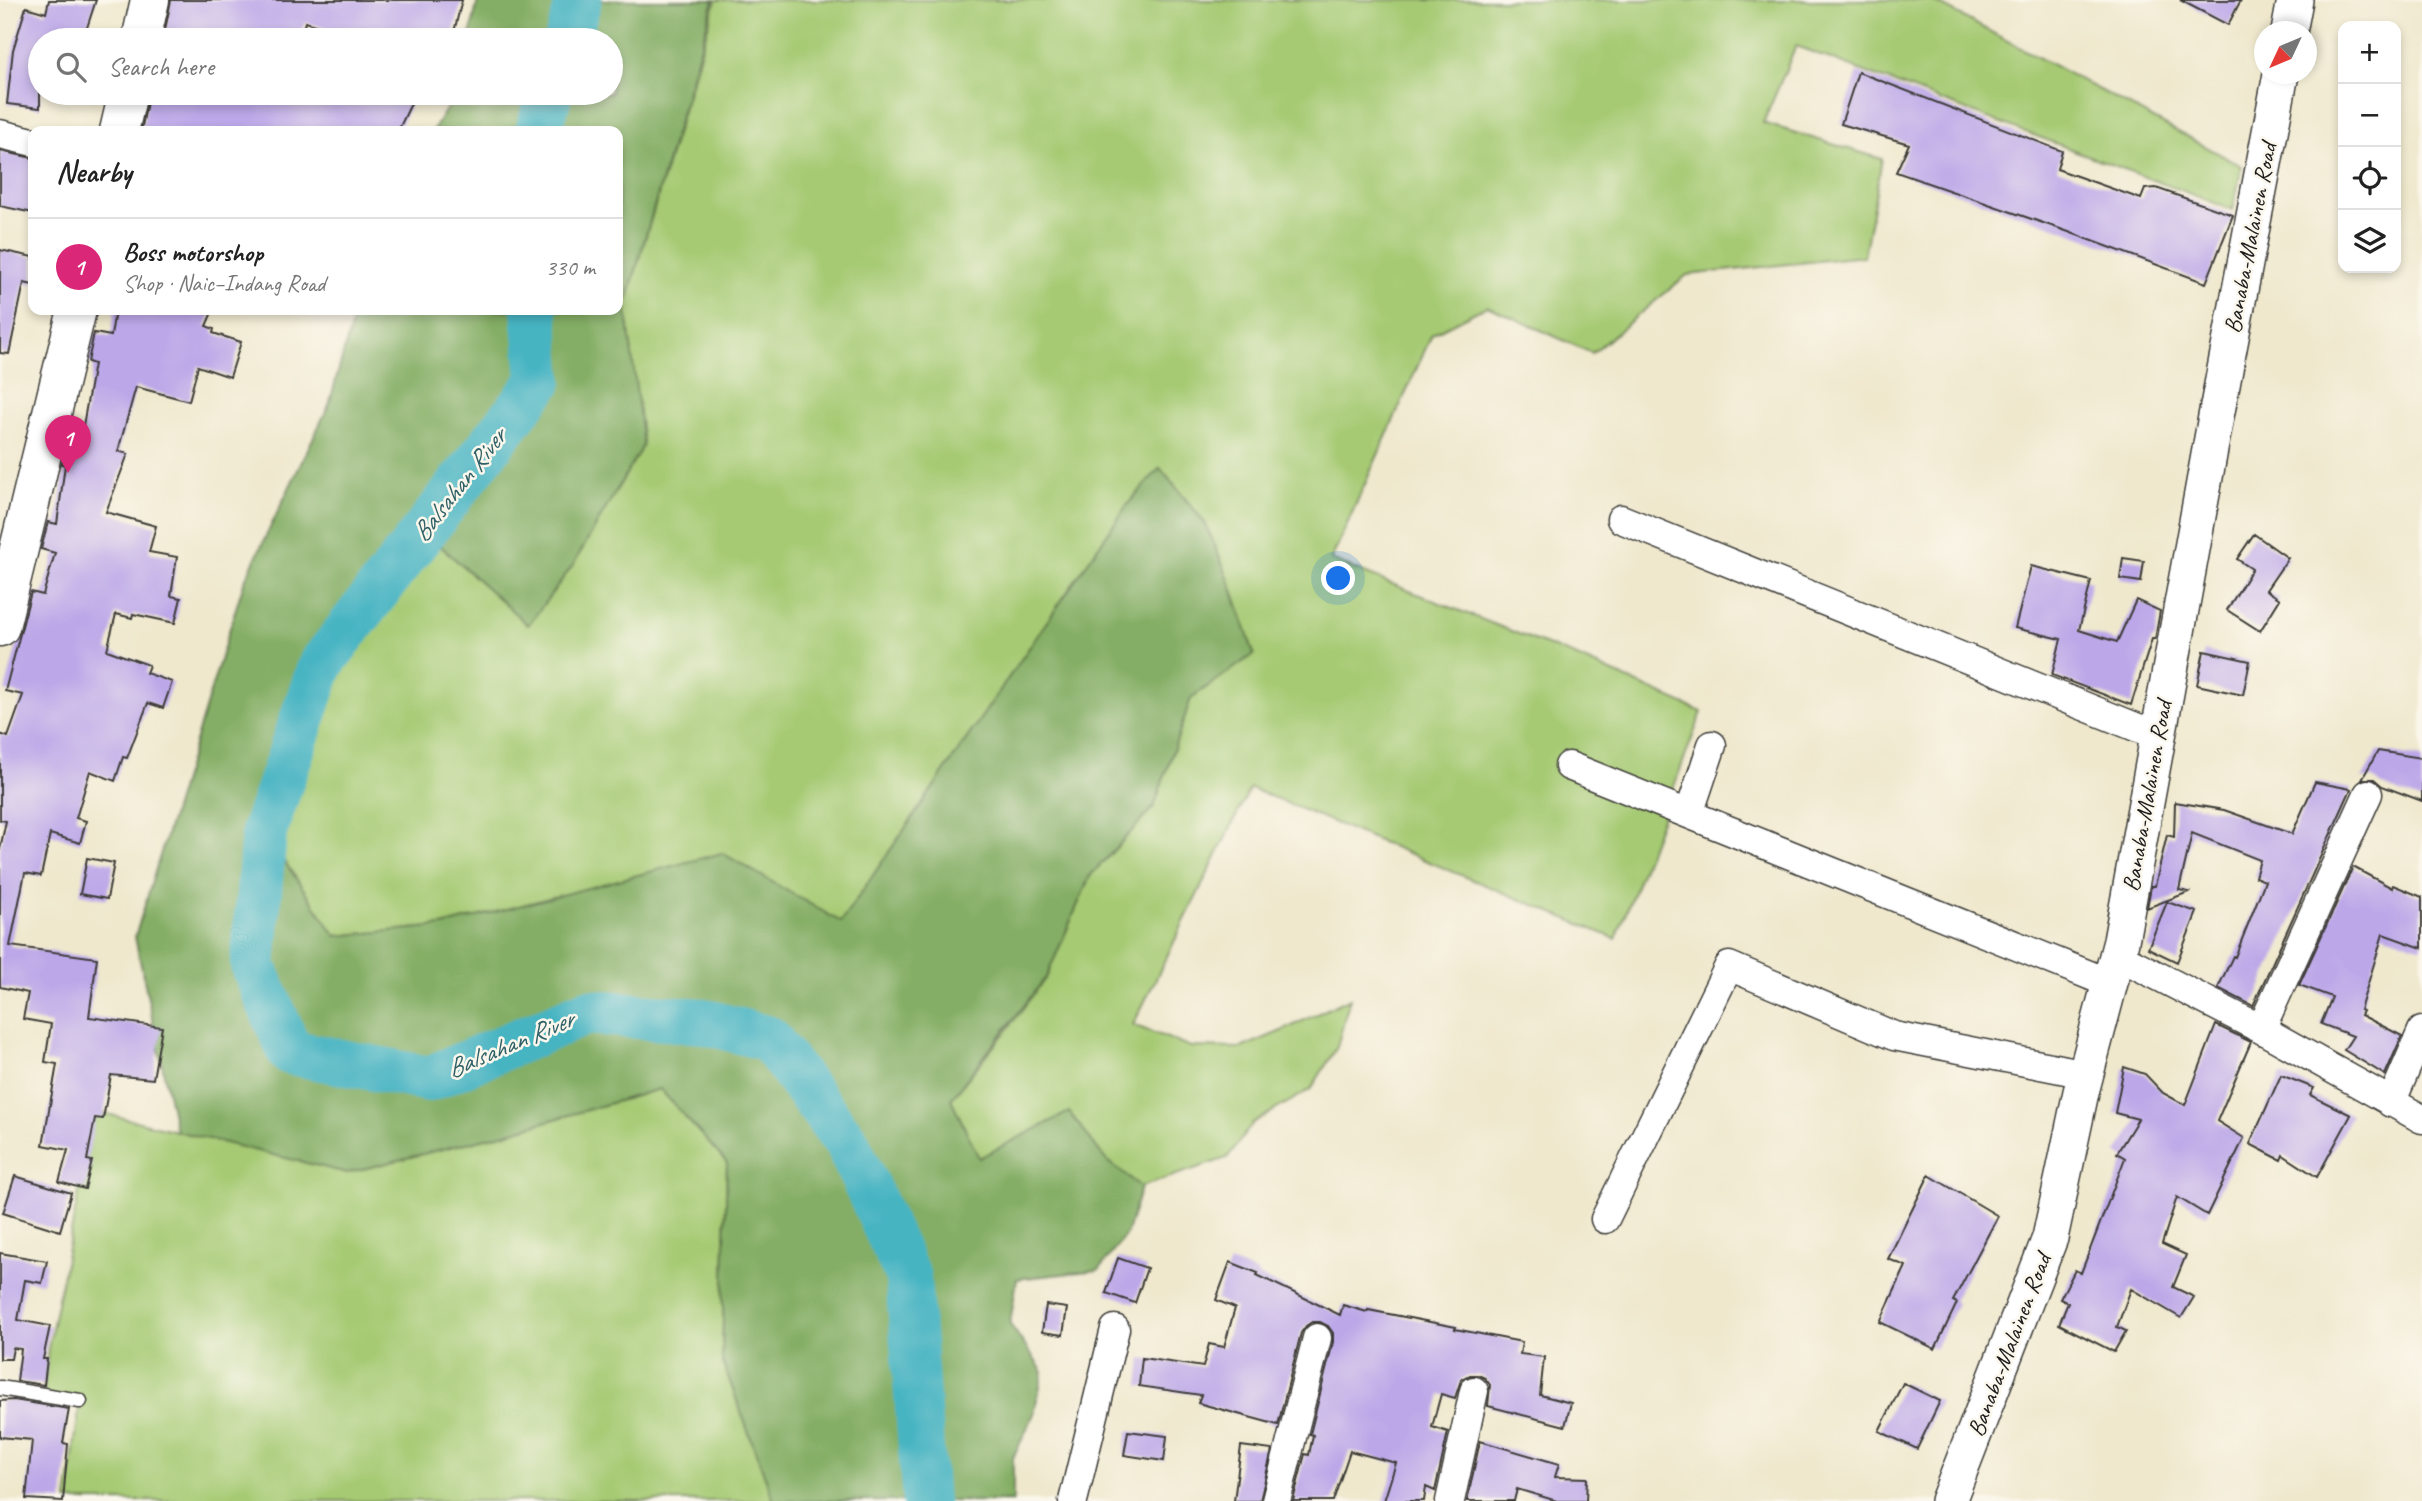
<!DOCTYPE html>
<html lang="en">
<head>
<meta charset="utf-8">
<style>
	body { margin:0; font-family:Caveat,sans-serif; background:#f6f6f6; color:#222 }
	.controls { position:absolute; right:21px; top:21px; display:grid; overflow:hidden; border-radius:14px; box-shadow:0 4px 10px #0003 }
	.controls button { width:63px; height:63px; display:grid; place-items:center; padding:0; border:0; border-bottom:2px solid #e0e0e0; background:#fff; color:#222; font:35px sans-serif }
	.compass { position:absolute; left:2254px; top:21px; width:63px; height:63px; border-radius:50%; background:#fff; box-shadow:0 4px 10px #0003; rotate:226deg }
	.you { position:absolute; left:1339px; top:579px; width:24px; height:24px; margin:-18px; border:5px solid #fff; border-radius:50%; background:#1a73e8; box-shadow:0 0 0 10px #1a73e833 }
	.badge { display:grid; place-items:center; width:46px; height:46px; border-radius:50%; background:#db2777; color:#fff; font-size:23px; font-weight:700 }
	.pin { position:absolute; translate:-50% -58px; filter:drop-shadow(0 2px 4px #0008) }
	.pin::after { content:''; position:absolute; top:37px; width:24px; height:21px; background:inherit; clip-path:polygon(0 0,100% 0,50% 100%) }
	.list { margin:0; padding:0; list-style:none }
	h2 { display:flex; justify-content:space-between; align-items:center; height:91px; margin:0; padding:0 28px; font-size:30px }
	h2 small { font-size:23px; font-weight:400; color:#767676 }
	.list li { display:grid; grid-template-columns:46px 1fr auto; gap:21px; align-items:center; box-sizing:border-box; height:98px; padding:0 28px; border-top:2px solid #e0e0e0 }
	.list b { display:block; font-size:26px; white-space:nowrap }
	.list p { margin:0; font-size:23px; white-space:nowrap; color:#767676 }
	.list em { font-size:23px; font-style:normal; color:#767676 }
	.icon { flex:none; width:38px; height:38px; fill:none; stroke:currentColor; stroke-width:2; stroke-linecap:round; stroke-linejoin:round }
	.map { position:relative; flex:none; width:2422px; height:1501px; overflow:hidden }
	.search { position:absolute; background:#fff; box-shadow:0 4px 10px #0003; left:28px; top:28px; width:595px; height:77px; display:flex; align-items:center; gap:18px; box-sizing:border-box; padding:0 24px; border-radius:38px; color:#767676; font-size:26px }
	.panel { position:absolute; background:#fff; box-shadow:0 4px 10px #0003; left:28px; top:126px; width:595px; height:189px; border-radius:14px }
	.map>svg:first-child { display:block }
</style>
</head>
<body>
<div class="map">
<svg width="2422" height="1501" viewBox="0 0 2422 1501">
	<rect width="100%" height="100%" fill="#fbf7ec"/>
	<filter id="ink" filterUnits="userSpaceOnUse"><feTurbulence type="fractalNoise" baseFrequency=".0143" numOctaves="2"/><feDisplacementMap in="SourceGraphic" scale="14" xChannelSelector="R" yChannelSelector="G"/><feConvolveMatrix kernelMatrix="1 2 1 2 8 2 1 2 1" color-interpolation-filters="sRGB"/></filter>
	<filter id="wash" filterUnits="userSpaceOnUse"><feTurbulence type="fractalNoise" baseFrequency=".00686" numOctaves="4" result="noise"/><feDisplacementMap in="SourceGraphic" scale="28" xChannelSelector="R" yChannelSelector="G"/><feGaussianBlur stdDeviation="1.57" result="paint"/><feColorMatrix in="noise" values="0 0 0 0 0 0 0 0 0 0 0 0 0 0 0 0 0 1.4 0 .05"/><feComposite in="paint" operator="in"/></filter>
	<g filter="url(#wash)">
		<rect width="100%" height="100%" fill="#efe8cd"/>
		<path fill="#a6ca73" stroke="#617348" stroke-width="2" d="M716 0H1931L2242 166 2233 210 1796 46 1763 123 1882 159 1864 256 1687 275 1592 353 1487 306 1432 334 1331 560 1577 657 1702 712 1616 939 1250 788 1133 1025 1191 1047 1241 1048 1284 1030 1350 998 1337 1047 1311 1089 1253 1123 1227 1158 1141 1187 1107 1161 1069 1112 979 1159 951 1099 1004 1034 1047 976 1090 876 1154 807 1191 698 1254 654 1235 595 1206 524 1160 468 1127 505 841 922 722 853 442 926 336 936 264 832 321 664 424 531 528 625 573 565 642 445 626 304Z
			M660 1089 727 1163 722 1360 774 1501H67L80 1402 43 1395 48 1349 95 1111 347 1173 506 1133Z"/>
		<path fill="#84ae65" stroke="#506540" stroke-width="2" d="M478 0H714L626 304 643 445 573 565 528 625 424 531 321 664 264 832 336 936 442 926 722 853 841 922 1127 505 1160 468 1205 523 1231 585 1254 654 1191 698 1154 807 1090 876 1047 976 951 1099 979 1158 1069 1112 1107 1161 1141 1187 1127 1233 1099 1270 1017 1279 1010 1324 1043 1372 1034 1414 1013 1458V1501H774L722 1360 727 1163 660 1089 506 1133 347 1173 176 1131 135 937 244 582 329 405 354 315 358 310H618V131H433L456 93H611V40H469Z"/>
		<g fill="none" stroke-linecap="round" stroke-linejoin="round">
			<path stroke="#46b4c2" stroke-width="46" d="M567 40 579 0
				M538 131 550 93
				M534 310 540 381 321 664 264 832 253 965 290 1052 429 1079 587 1012 703 1021 769 1039 847 1143 908 1277 925 1501"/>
		</g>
		<g id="blocks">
			<path fill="#bca7e8" d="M49 0H96L83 40H40V108L7 104 13 50 26 7 46 13Z
				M171 0H462L452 40H364L305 22 303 29 301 28 298 40H163Z
				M2180 0H2241L2228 25Z
				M1858 72 2062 151 2057 169 2141 199 2145 189 2156 188 2233 215 2206 283 2066 231 1896 172 1909 144 1841 124Z
				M149 93H416L398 131H141Z
				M0 151 33 158V213L0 206Z
				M0 250 33 257V285L24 283 9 354 0 353Z
				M115 310H213L206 326 214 329 213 333 241 342 230 377 198 366 189 401 136 387 118 451 128 454 106 512 156 526 149 552 177 557 171 596 181 598 175 623 133 614 132 618 116 614 107 650 149 665 146 673 172 682 163 708 148 703 127 758 123 757 115 781 90 771 76 818 86 821 80 843 50 834 41 876 25 873 10 946 97 958 89 1017 162 1027 153 1079 111 1075 103 1119 95 1118 87 1160 92 1161 85 1189 59 1182 68 1150 43 1145 57 1064 45 1062 51 1024 23 1019 28 993 0 987V849L6 821 0 820V734L8 737 23 695 5 691 31 592 43 595 55 553 41 549 48 522 57 524 65 465 62 464 70 433 81 437 94 364 88 362 94 333 111 336Z
				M2254 534 2288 558 2266 590 2280 599 2260 631 2227 610 2252 569 2237 559Z
				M2123 558 2144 561 2141 582 2120 579Z
				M2031 566 2091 581 2079 630 2117 642 2136 600 2160 611 2155 639H2152L2131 705 2052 675 2061 639 2015 628Z
				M2204 651 2250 661 2243 695 2197 685Z
				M2378 751 2422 758V801L2382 786 2374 779H2362Z
				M2315 782 2351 789 2253 1006 2218 988 2233 956 2235 957 2265 881 2255 877 2260 860 2192 833 2179 890 2189 892 2147 908 2151 886H2155L2167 835 2174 837 2175 802 2224 810 2292 834Z
				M87 858 114 863 107 899 80 894Z
				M2353 867 2392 888 2393 885 2422 897V948L2383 934 2360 1010 2363 1011 2361 1015 2402 1036 2385 1075 2344 1050 2353 1036 2321 1024 2332 997 2299 985Z
				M2167 902 2197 912 2177 962 2148 948Z
				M2216 1025 2251 1042 2217 1121 2244 1138 2207 1215 2177 1197 2162 1244 2186 1255 2173 1287 2194 1297 2181 1318 2131 1289 2117 1327 2126 1331 2114 1352 2059 1324 2068 1303 2060 1299 2075 1270 2081 1273 2125 1158 2117 1153 2138 1119 2115 1113 2124 1067 2145 1074 2163 1093 2185 1105Z
				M2281 1075 2314 1088 2310 1095 2351 1115 2317 1177 2283 1155 2281 1160 2250 1144Z
				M1929 1175 1998 1216 1953 1301 1957 1303 1935 1349 1880 1322 1906 1266 1888 1259Z
				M15 1176 71 1193 60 1231 3 1213Z
				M0 1253 47 1261 42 1283 25 1280 18 1320 50 1326 43 1359H47L44 1385 17 1381 21 1349 13 1348 11 1359H0Z
				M1118 1258 1147 1268 1135 1303 1106 1293Z
				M1230 1262 1258 1273 1257 1275 1340 1315 1343 1305 1367 1312 1368 1310 1456 1327 1455 1329 1522 1342 1520 1354 1544 1357 1540 1395 1571 1403 1565 1426 1488 1406 1490 1385 1485 1378 1478 1375H1470L1461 1380 1455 1398 1441 1394 1432 1427 1448 1432 1435 1491 1426 1487 1424 1501H1384L1396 1463 1350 1451 1333 1501H1293L1305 1454 1309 1455 1313 1435 1310 1434 1333 1342V1333L1328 1326 1320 1322H1312L1306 1326 1301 1333 1278 1425 1198 1403 1201 1395 1139 1386 1142 1358 1203 1367 1209 1344 1224 1347 1235 1308 1216 1300Z
				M1046 1305 1067 1308 1063 1335 1042 1332Z
				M1903 1383 1940 1401 1917 1449 1879 1431Z
				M14 1400 69 1409 63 1443 68 1444 63 1501 26 1499 32 1440 0 1437V1401Z
				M1128 1431 1167 1436 1164 1461 1124 1455Z
				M1480 1441 1559 1464 1555 1477 1587 1478 1586 1501H1557L1517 1489 1514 1501H1467Z
				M1241 1446 1272 1450 1260 1501H1234Z"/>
		</g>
	</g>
	<g filter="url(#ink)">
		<use href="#blocks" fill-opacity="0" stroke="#3c3b37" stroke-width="2"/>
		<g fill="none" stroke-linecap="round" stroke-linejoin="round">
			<g stroke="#3c3b37" stroke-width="17">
				<path id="service" d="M0 1388 80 1401"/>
			</g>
			<g stroke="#3c3b37" stroke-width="31">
				<path id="minor" d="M0 134 33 142
					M1621 519 2158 736
					M1569 766 2109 983
					M1689 814 1712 745
					M2117 955 2261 1029 2422 1119
					M2261 1029 2368 794
					M2391 1103 2422 1031
					M1605 1219 1729 966 1894 1036 2086 1074
					M1073 1501 1115 1329
					M1276 1501 1317 1338
					M1450 1501 1474 1391"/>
			</g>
			<g stroke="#3c3b37" stroke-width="38">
				<path id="tertiary" d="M2289 32 2295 0
					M1948 1501 2050 1238 2081 1092 2121 941 2215 422 2281 74"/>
			</g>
			<g stroke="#3c3b37" stroke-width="41">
				<path id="secondary" d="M141 40 150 0
					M119 131 128 93
					M0 627 77 310"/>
			</g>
			<use href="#service" stroke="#fff" stroke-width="14"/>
			<use href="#minor" stroke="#fff" stroke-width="28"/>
			<use href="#tertiary" stroke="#fff" stroke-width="35"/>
			<use href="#secondary" stroke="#fff" stroke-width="38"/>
		</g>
	</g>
	<g text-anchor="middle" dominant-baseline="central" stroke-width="5" stroke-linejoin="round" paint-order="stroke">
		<g font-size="24" fill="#1c1c1c" stroke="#fbf7ec">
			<text transform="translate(2250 238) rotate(-79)">Banaba-Malainen Road</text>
			<text transform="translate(2147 796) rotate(-80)">Banaba-Malainen Road</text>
			<text transform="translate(2009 1345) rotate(-69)">Banaba-Malainen Road</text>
		</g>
		<g font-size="26" font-style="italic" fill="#2f6067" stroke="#fbf7ec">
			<text transform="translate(459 485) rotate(-52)">Balsahan River</text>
			<text transform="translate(510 1044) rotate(-23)">Balsahan River</text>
		</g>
	</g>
</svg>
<div class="controls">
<button>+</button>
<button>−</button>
<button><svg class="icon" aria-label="locate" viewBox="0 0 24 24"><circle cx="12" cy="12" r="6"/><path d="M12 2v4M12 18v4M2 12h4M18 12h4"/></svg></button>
<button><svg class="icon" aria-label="layers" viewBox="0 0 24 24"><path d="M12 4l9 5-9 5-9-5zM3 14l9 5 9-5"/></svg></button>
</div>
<svg class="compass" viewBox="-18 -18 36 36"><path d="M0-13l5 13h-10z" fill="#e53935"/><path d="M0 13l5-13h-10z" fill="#767676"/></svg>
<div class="you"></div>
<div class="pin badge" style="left:68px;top:473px">1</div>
<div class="search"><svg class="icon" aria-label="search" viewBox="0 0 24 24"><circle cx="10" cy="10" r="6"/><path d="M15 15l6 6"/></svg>Search here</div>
<section class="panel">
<h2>Nearby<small></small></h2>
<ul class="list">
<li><span class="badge">1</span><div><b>Boss motorshop</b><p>Shop · Naic–Indang Road</p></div><em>330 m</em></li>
</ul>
</section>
</div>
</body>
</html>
